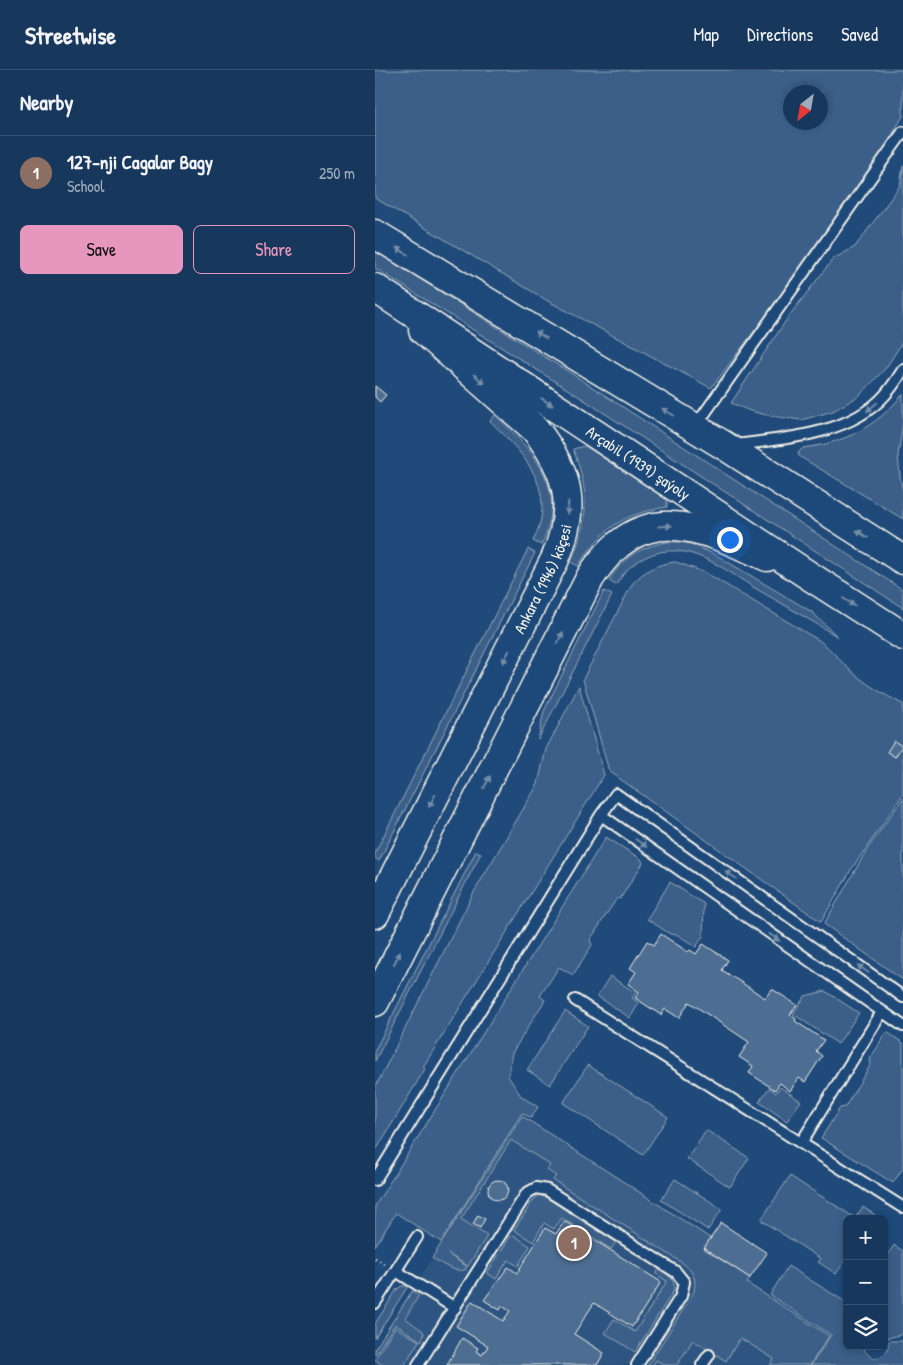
<!DOCTYPE html>
<html lang="en">
<head>
<meta charset="utf-8">
<style>
	body { margin:0; font-family:"Patrick Hand",sans-serif; background:#203f62; color:#f1f3f6 }
	.controls { position:absolute; right:15px; bottom:15px; display:grid; overflow:hidden; border-radius:8px; box-shadow:0 2px 8px #0003 }
	.controls button { width:45px; height:45px; display:grid; place-items:center; padding:0; border:0; border-bottom:1px solid #365272; background:#17385c; color:#f1f3f6; font:25px sans-serif }
	.compass { position:absolute; left:408px; top:15px; width:45px; height:45px; border-radius:50%; background:#17385c; box-shadow:0 2px 8px #0003; rotate:211deg }
	.you { position:absolute; left:354px; top:469px; width:18px; height:18px; margin:-12px; border:4px solid #fff; border-radius:50%; background:#1a73e8; box-shadow:0 0 0 8px #1a73e833 }
	.badge { display:grid; place-items:center; width:32px; height:32px; border-radius:50%; background:#e797bd; color:#fff; font-size:16px; font-weight:700 }
	.pin { position:absolute; translate:-50% -50%; border:2px solid #fff; box-shadow:0 1px 5px #0006 }
	.list { margin:0; padding:0; list-style:none }
	h2 { display:flex; justify-content:space-between; align-items:center; height:65px; margin:0; padding:0 20px; font-size:21px }
	h2 small { font-size:16px; font-weight:400; color:#9eacbb }
	.list li { display:grid; grid-template-columns:32px 1fr auto; gap:15px; align-items:center; box-sizing:border-box; height:75px; padding:0 20px; border-top:1px solid #365272 }
	.list b { display:block; font-size:19px; white-space:nowrap }
	.list p { margin:0; font-size:16px; white-space:nowrap; color:#9eacbb }
	.list em { font-size:16px; font-style:normal; color:#9eacbb }
	.actions { display:flex; gap:10px; padding:15px 20px }
	.actions a { flex:1; padding:11px 0; border:1px solid #e797bd; border-radius:8px; text-align:center; font-size:18px; color:#e797bd }
	.actions .main { background:#e797bd; color:#111 }
	.icon { flex:none; width:28px; height:28px; fill:none; stroke:currentColor; stroke-width:2; stroke-linecap:round; stroke-linejoin:round }
	.map { position:relative; flex:none; width:528px; height:1295px; overflow:hidden }
	header { display:flex; align-items:center; gap:30px; box-sizing:border-box; height:70px; padding:0 25px; background:#17385c; border-bottom:1px solid #365272 }
	header strong { font-size:24px }
	nav { display:flex; gap:28px; margin-inline-start:auto; font-size:18px }
	main { display:flex }
	aside { flex:1; background:#17385c }
	.map>svg:first-child { display:block }
</style>
</head>
<body>
<header>
<strong>Streetwise</strong>
<nav><a>Map</a><a>Directions</a><a>Saved</a></nav>
</header>
<main>
<aside>
<h2>Nearby<small></small></h2>
<ul class="list">
<li><span class="badge" style="background:#8d6e63">1</span><div><b>127-nji Cagalar Bagy</b><p>School</p></div><em>250 m</em></li>
</ul>
<div class="actions"><a class="main">Save</a><a>Share</a></div>
</aside>
<div class="map">
<svg width="528" height="1295" viewBox="0 0 528 1295">
	<rect width="100%" height="100%" fill="#1f4a7a"/>
	<filter id="ink" filterUnits="userSpaceOnUse"><feTurbulence type="fractalNoise" baseFrequency=".02" numOctaves="2"/><feDisplacementMap in="SourceGraphic" scale="10" xChannelSelector="R" yChannelSelector="G"/><feConvolveMatrix kernelMatrix="1 2 1 2 8 2 1 2 1" color-interpolation-filters="sRGB"/></filter>
	<g filter="url(#ink)">
		<path fill="#2d5581" d="M148 1046 336 1168 329 1178 375 1208 372 1213 454 1266 435 1295H0V1278Z"/>
		<path fill="#3a5f88" stroke="#97a8b8" fill-rule="evenodd" d="M0 0H528V46L510 77 447 172 336 318 173 231 0 128ZM416 22H446V52H416Z
			M528 96V271L511 298 484 326 458 341 426 350 396 346 375 341 356 333 414 246 458 189 480 177 525 116Z
			M0 181 205 309 528 520V538L197 322 0 198Z
			M528 324V352L523 385 525 407 528 421V449L427 388 424 386 423 383 428 378C470 373 501 357 528 324Z
			M120 345C159 382 195 419 166 475L158 471C184 420 149 384 115 351Z
			M210 376 292 430V437C247 444 228 458 203 496L196 492C214 448 215 424 198 379Z
			M292 472H304L316 474 341 485 437 542 463 567C437 551 410 535 383 520 350 500 311 467 271 487 257 493 249 502 241 515L234 511C248 487 265 477 292 472Z
			M153 479 160 483 4 791 0 788V783Z
			M301 492 331 503 445 571C456 579 464 590 474 599 489 613 509 625 528 634V724L476 800 446 852 234 701 208 609 257 514C269 501 283 493 301 492Z
			M229 521 237 525 163 670 169 641Z
			M204 616 229 705 48 997 50 999 0 1082V1018L99 822 163 714 171 679Z
			M528 728V910L449 854 493 778Z
			M231 767 266 789 268 793 245 829 242 828 215 870 217 875 198 905 184 897 165 926 170 930 137 983 133 1006 146 1026 163 1037 156 1048 147 1043 66 1172 21 1143 0 1176V1136Z
			M101 781 106 783 0 991V980Z
			M295 812 329 834 328 866 321 877 303 865 295 864 272 849Z
			M235 906 261 923 257 928 264 933 255 948 222 926Z
			M450 921 484 943 463 974 418 944 430 926Z
			M190 941 213 956 175 1015 152 1000Z
			M512 962 528 973V1098L518 1113 446 1068 465 1038 470 1037 496 994 495 989Z
			M213 995 293 1047 268 1085 188 1033Z
			M405 1017 426 1031 412 1051 384 1032 394 1018 401 1023Z
			M147 1046 335 1168 329 1179 375 1208 372 1213 454 1266 435 1295H395L399 1289 365 1268 351 1291 318 1270 302 1295H290L281 1290 278 1295H273L318 1224C323 1210 318 1200 306 1192L178 1110 181 1106 172 1100 175 1095 136 1070 86 1149 112 1166 93 1196 73 1184 92 1197 90 1200C77 1202 68 1194 57 1188Z
			M331 1060 374 1088 355 1117 312 1089Z
			M415 1106 480 1148 488 1137 500 1145 498 1149H472V1188L461 1204 443 1192 446 1189 386 1150Z
			M300 1109 347 1139 333 1160 286 1130Z
			M164 1125 170 1127 241 1172 236 1179 187 1148 179 1159 169 1153 158 1172 139 1160 160 1128Z
			M137 1164 155 1176 143 1196 133 1190 121 1209 112 1203Z
			M519 1175 528 1181V1264L513 1268 509 1264V1191Z
			M413 1196 472 1233V1276H488C493 1294 515 1290 514 1271H528V1295H436L456 1265 395 1225Z
			M284 1199C293 1205 301 1209 299 1220L260 1282 230 1263 239 1249 260 1262 292 1211 281 1204Z
			M27 1216H33L0 1268V1254L22 1219Z
			M37 1221 43 1224V1227L30 1248 48 1261 49 1265 46 1271 20 1254 0 1285V1279Z
			M20 1257 44 1271 29 1295H7L0 1289Z"/>
		<path fill="#4d6e92" stroke="#f4f1e8" d="M0 316 11 325 5 332 0 327Z
			M519 671 527 676 520 687 512 682Z
			M286 864 313 882 315 880 321 884 328 874 353 890 347 900 390 928 397 919 422 935 415 945 421 949 420 951 449 970 441 981 447 986 430 1012 424 1008 415 1021 405 1013 400 1020 374 1003 378 996 364 987 374 972 314 932 304 948 290 939 286 945 260 928 264 922 253 914 261 902 255 898 272 871 279 875Z
			M113 1120a10 10 0 1 1 20 0a10 10 0 1 1-20 0Z
			M103 1145 110 1149 105 1158 98 1154Z
			M189 1151 286 1212 257 1257 219 1233 199 1264 229 1283 222 1295H72L87 1268 103 1278 101 1281 107 1285 113 1276 81 1256 97 1231 128 1251 135 1241 127 1236 125 1240 109 1230 133 1197 142 1203 170 1158 181 1164Z
			M346 1153 392 1183 375 1208 329 1178Z"/>
		<g fill="none" stroke-linecap="round" stroke-linejoin="round">
			<g stroke="#f4f1e8" stroke-width="14">
				<path id="service" d="M320 357 528 62
					M359 375C408 369 475 365 510 325 517 317 523 308 528 300
					M226 745 528 956
					M200 930 527 1137
					M426 1073 507 942
					M0 1110 226 745 241 724 528 927
					M21 1201 80 1238
					M0 1233 42 1167
					M43 1295 152 1123 161 1118 172 1120 301 1202 309 1212 306 1226 262 1295
					M327 1295 334 1285"/>
			</g>
			<g stroke="#f4f1e8" stroke-width="31">
				<g id="secondary">
					<path id="s1" d="M0 844 180 489C202 436 195 404 160 359L48 260"/>
					<path d="M0 932 215 508C265 429 322 455 392 487"/>
				</g>
			</g>
			<g stroke="#f4f1e8" stroke-width="31">
				<g id="primary">
					<path d="M0 164 350 376 528 490"/>
					<path id="s2" d="M0 218 433 505 528 566"/>
				</g>
			</g>
			<path stroke="#f4f1e8" stroke-width="3" stroke-dasharray="1 4" stroke-linecap="butt" d="M0 1188 9 1194"/>
			<use href="#service" stroke="#1f4a7a" stroke-width="10"/>
			<use href="#secondary" stroke="#1f4a7a" stroke-width="28"/>
			<use href="#primary" stroke="#1f4a7a" stroke-width="28"/>
		</g>
		<defs><path id="oneway-solid" d="M-6-.8H1V-3.2L6.5 0L1 3.2V.8H-6Z" transform="scale(1.25)"/></defs>
		<g fill="#748da6">
			<use href="#oneway-solid" transform="translate(27 181) rotate(-148)"/>
			<use href="#oneway-solid" transform="translate(166 265) rotate(-149)"/>
			<use href="#oneway-solid" transform="translate(104 309) rotate(41)"/>
			<use href="#oneway-solid" transform="translate(172 332) rotate(33)"/>
			<use href="#oneway-solid" transform="translate(497 337) rotate(140)"/>
			<use href="#oneway-solid" transform="translate(293 342) rotate(-149)"/>
			<use href="#oneway-solid" transform="translate(193 438) rotate(93)"/>
			<use href="#oneway-solid" transform="translate(290 456) rotate(-4)"/>
			<use href="#oneway-solid" transform="translate(487 464) rotate(-147)"/>
			<use href="#oneway-solid" transform="translate(474 532) rotate(32)"/>
			<use href="#oneway-solid" transform="translate(185 568) rotate(-63)"/>
			<use href="#oneway-solid" transform="translate(131 587) rotate(117)"/>
			<use href="#oneway-solid" transform="translate(112 712) rotate(-63)"/>
			<use href="#oneway-solid" transform="translate(57 731) rotate(117)"/>
			<use href="#oneway-solid" transform="translate(266 773) rotate(35)"/>
			<use href="#oneway-solid" transform="translate(356 805) rotate(-145)"/>
			<use href="#oneway-solid" transform="translate(399 867) rotate(35)"/>
			<use href="#oneway-solid" transform="translate(22 888) rotate(-63)"/>
			<use href="#oneway-solid" transform="translate(488 899) rotate(-145)"/>
		</g>
	</g>
	<g text-anchor="middle" dominant-baseline="central" stroke-width="5" stroke-linejoin="round" paint-order="stroke">
		<g font-size="16" fill="#f4f1e8" stroke="#1f4a7a">
			<text stroke="none"><textPath href="#s2" startOffset="316">Arçabil (1939) şaýoly</textPath></text>
			<text stroke="none"><textPath href="#s1" startOffset="375">Ankara (1946) köçesi</textPath></text>
		</g>
	</g>
</svg>
<div class="controls">
<button>+</button>
<button>−</button>
<button><svg class="icon" aria-label="layers" viewBox="0 0 24 24"><path d="M12 4l9 5-9 5-9-5zM3 14l9 5 9-5"/></svg></button>
</div>
<svg class="compass" viewBox="-18 -18 36 36"><path d="M0-13l5 13h-10z" fill="#e53935"/><path d="M0 13l5-13h-10z" fill="#9eacbb"/></svg>
<div class="you"></div>
<div class="pin badge" style="left:199px;top:1173px;background:#8d6e63">1</div>
</div>
</main>
</body>
</html>
